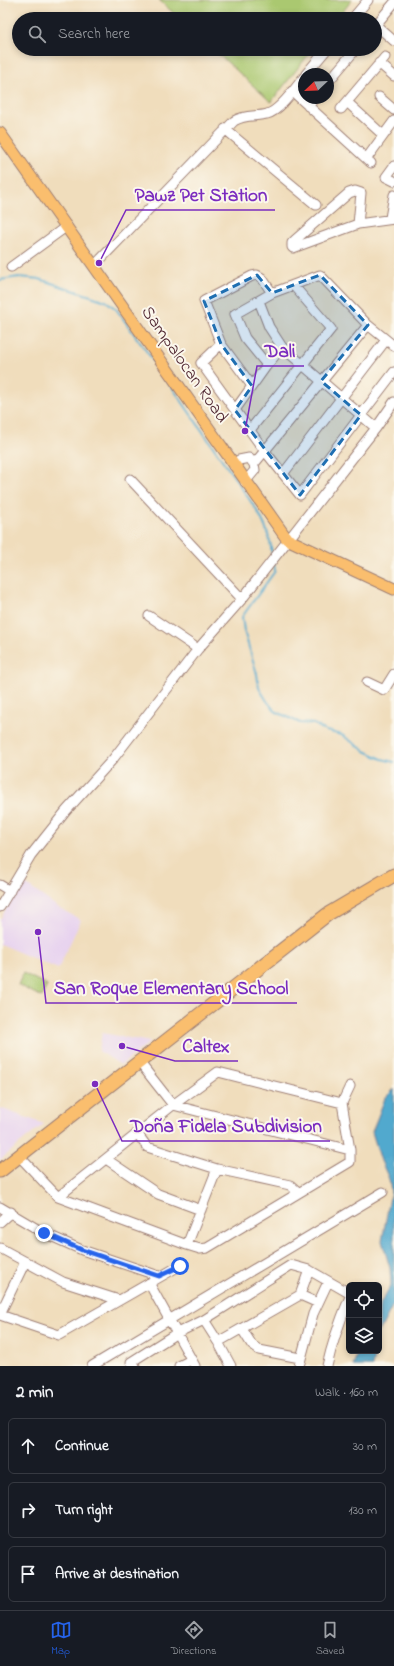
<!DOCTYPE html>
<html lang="en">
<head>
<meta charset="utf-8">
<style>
	body { margin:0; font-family:"Indie Flower",sans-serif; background:#242831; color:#f1f3f6 }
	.controls { position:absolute; right:12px; bottom:12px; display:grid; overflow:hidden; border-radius:6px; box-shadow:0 2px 6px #0003 }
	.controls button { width:36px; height:36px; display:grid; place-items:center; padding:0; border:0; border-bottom:1px solid #363941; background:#171b24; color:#f1f3f6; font:20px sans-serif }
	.compass { position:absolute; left:298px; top:68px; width:36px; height:36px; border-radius:50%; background:#171b24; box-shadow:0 2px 6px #0003; rotate:247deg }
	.stop { position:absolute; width:12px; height:12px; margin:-9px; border:3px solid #2563eb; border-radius:50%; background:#fff }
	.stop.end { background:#2563eb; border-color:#fff; box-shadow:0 1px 4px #0008 }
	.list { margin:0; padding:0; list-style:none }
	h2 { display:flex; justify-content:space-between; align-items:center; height:52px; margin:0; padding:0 16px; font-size:17px }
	h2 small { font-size:13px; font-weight:400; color:#9ea1a6 }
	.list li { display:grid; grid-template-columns:26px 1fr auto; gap:12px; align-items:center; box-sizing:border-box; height:56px; margin:0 8px 8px; padding:0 8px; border:1px solid #363941; border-radius:6px }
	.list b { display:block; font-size:15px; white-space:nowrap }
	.list em { font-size:13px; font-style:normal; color:#9ea1a6 }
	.icon { flex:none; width:22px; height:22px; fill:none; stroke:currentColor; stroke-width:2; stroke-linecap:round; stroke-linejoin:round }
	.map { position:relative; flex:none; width:394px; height:1366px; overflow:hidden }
	.search { position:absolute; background:#171b24; box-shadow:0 2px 6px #0003; left:12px; right:12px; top:12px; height:44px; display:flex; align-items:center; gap:10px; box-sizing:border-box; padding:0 14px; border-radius:22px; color:#9ea1a6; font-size:15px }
	.sheet { height:244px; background:#171b24 }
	nav { display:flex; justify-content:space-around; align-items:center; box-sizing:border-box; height:56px; border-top:1px solid #363941; background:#171b24; font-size:11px; color:#9ea1a6 }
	nav a { display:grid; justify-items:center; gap:2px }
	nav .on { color:#2563eb }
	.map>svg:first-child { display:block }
</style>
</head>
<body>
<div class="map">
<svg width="394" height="1366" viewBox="0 0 394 1366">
	<rect width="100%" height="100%" fill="#fbf7ec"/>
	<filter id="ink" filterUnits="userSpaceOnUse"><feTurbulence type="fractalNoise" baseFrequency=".025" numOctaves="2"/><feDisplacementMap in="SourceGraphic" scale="8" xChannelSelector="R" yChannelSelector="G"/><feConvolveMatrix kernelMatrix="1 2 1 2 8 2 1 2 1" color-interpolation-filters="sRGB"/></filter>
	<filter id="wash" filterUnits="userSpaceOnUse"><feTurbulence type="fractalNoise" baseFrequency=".012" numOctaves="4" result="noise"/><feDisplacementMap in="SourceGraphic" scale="16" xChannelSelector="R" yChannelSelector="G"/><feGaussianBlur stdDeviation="0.9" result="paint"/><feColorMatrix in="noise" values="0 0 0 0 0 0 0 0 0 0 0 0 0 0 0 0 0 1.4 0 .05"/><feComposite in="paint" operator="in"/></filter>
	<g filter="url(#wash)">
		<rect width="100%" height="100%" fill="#f0ddbc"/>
		<path fill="#e7d2ef" d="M21 881 59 908 81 920 58 969 0 944V920Z
			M102 1033 150 1042 121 1065 99 1051Z
			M0 1108 44 1124 0 1160Z"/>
		<path fill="#aac870" stroke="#7a744e" d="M159 0H352L337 19H180Z
			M213 49H313L271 102Z
			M23 973 47 985 42 997 18 985Z"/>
		<path fill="#51a9ce" stroke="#4e647c" d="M394 1089V1303L379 1332V1306L391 1285 390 1268 382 1241 391 1192 389 1179 381 1161 372 1132 385 1098Z
			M358 1351H375L372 1366H353Z"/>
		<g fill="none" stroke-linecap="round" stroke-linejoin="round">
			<path stroke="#51a9ce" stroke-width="2" d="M0 280 19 277 39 279 106 301 116 309 172 387 258 512C266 527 271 539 272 555
				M274 564 275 571 242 617 244 631 257 674 259 688 267 701 275 711 300 723 314 724 326 731 342 735 365 751 382 759 394 762"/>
		</g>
	</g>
	<g filter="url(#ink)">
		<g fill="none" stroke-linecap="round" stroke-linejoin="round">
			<g stroke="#9d7e74" stroke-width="11">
				<path id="minor" d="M352 19 368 0
					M376 25 394 41
					M375 26 394 3
					M379 63 394 76
					M306 74 327 49
					M328 82 356 49
					M292 91 371 163
					M379 97 394 110
					M347 102 383 135
					M308 106 315 98
					M341 109 385 57
					M225 129 316 205
					M367 158 394 121
					M394 166 386 177 394 181
					M390 218 394 195
					M358 224 361 193 355 191 349 193 295 240 292 243V247L293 248 358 224 394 219
					M94 266 234 121C245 114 256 117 267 114 280 111 296 87 304 77
					M11 267 67 226
					M259 301 269 327 282 347 376 428
					M221 344 201 363 264 450 300 495 394 372
					M267 365 245 338 235 314 272 293 320 275 368 325 394 346
					M252 386 221 344 204 301 252 276 257 275 262 278 272 293
					M235 410 267 365 282 347
					M250 430 331 329 293 285
					M254 464 368 325
					M234 466 239 460 249 458 254 464 255 470 245 482
					M283 474 386 340
					M130 479 242 599
					M149 616 198 649
					M367 682 384 690 394 674
					M0 885 10 891
					M0 907 31 855 66 811 113 759 198 649 242 599 376 428 394 402
					M342 1103 350 1086
					M137 1133 147 1147 217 1169 290 1185 298 1192
					M19 1156 58 1197 187 1245 217 1169
					M106 1159 158 1194 201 1210
					M58 1197 173 1105 218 1072 342 1103 350 1150 173 1105 140 1063
					M0 1207 44 1233 82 1250 159 1276
					M0 1222 11 1212
					M187 1245 200 1249 207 1248 350 1162V1150
					M0 1248 63 1282 119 1300
					M149 1283 195 1366
					M300 1295 318 1303
					M0 1314 25 1262
					M0 1315 59 1335 179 1266
					M204 1320 218 1342 231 1366
					M242 1329 252 1345 259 1350 300 1358
					M218 1342 300 1295 309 1270
					M92 1366 383 1192
					M135 1366 131 1362 177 1333 204 1320 291 1265 309 1270 349 1293
					M179 1366 191 1360
					M299 1366 313 1314 328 1282
					M327 1366C332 1343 340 1321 349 1299"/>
			</g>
			<g stroke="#9d7e74" stroke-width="13">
				<path id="major" d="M0 133 287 539 394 589"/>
			</g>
			<g stroke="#9d7e74" stroke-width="15">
				<path id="highway" d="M0 1171 328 914 394 875"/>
			</g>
			<use href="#minor" stroke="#fff" stroke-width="9"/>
			<use href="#major" stroke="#fabe6e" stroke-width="11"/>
			<use href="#highway" stroke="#fabe6e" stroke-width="13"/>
		</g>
	</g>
	<g fill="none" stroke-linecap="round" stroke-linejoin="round" filter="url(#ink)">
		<path stroke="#2563eb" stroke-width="5" d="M44 1233 82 1250 159 1276 180 1266"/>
	</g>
	<path fill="#1f6fb2" fill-opacity="0.2" stroke="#1f6fb2" stroke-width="3" stroke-dasharray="8 5" stroke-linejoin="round" d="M257 275 272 293 320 275 368 325 321 381 361 415 300 495 235 410 252 386 221 344 204 301Z"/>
	<g text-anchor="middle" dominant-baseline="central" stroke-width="4" stroke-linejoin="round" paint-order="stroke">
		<g font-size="18" fill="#4a1f2b" stroke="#fbf7ec">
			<text transform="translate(184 365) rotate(55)">Sampalocan Road</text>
		</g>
	</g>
	<path fill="none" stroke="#7b2cbf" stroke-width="1.5" d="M99 263L126 210H275M245 431L257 366H304M38 932L46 1003H297M122 1046L175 1061H238M95 1084L122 1141H330"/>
	<g fill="#7b2cbf" stroke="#fbf7ec" stroke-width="1.5">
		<circle cx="99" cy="263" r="4"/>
		<circle cx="245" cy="431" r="4"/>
		<circle cx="38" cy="932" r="4"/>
		<circle cx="122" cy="1046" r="4"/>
		<circle cx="95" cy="1084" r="4"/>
	</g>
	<g font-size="19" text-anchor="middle" font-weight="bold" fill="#7b2cbf" stroke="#fbf7ec" stroke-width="4" stroke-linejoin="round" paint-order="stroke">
		<text x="201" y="201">Pawz Pet Station</text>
		<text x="280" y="357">Dali</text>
		<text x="171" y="994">San Roque Elementary School</text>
		<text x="206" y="1052">Caltex</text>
		<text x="226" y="1132">Doña Fidela Subdivision</text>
	</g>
</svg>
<div class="controls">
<button><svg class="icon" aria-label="locate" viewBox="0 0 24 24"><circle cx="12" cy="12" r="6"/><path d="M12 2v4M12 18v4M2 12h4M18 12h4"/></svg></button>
<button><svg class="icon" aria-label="layers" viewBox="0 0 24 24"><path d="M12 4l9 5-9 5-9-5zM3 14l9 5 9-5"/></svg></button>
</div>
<svg class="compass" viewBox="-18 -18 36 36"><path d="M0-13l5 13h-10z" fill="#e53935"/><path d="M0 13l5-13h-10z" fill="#9ea1a6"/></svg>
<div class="stop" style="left:180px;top:1266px"></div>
<div class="stop end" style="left:44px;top:1233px"></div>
<div class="search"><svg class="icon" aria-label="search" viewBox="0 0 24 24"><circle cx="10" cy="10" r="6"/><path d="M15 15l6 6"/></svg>Search here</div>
</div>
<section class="sheet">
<h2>2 min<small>Walk · 160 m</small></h2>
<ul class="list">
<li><svg class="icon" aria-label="ahead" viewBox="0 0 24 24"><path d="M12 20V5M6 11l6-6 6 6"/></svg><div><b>Continue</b></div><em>30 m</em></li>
<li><svg class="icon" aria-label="right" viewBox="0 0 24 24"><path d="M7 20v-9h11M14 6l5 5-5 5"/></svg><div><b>Turn right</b></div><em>130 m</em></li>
<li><svg class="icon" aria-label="arrive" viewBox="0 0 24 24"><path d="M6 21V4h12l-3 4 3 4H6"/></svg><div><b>Arrive at destination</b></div></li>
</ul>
</section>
<nav>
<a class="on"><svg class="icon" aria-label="map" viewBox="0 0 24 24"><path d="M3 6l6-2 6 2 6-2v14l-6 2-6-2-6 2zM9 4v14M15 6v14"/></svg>Map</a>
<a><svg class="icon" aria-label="directions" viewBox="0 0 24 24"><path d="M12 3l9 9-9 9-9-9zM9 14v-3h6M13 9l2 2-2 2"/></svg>Directions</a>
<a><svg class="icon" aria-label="saved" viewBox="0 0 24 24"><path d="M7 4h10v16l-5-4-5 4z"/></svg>Saved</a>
</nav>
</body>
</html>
